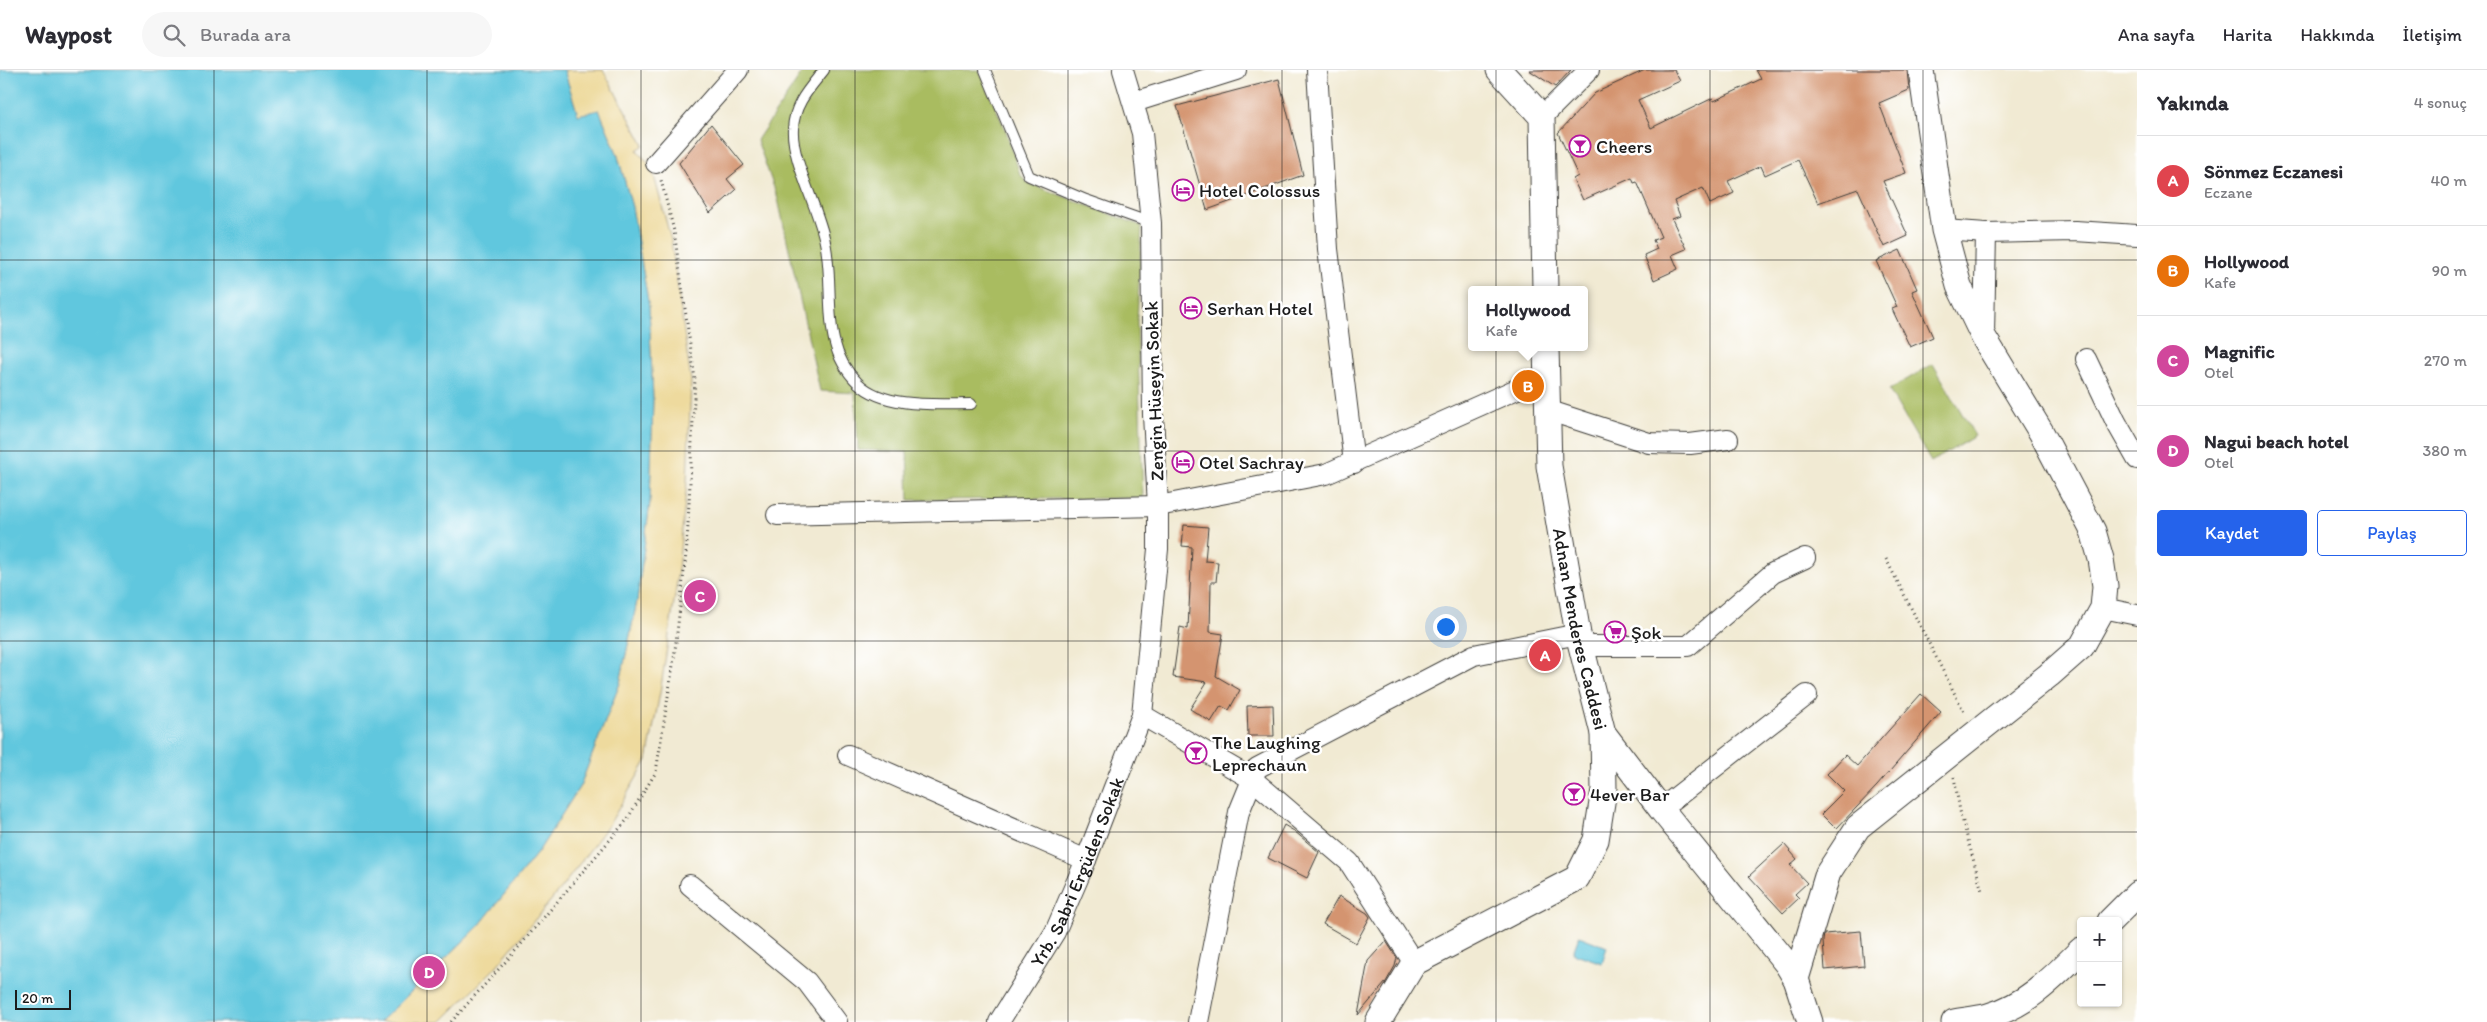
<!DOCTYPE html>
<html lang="tr">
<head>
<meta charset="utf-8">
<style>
	body { margin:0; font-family:Itim,sans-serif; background:#f7f7f7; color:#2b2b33 }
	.controls { position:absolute; right:15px; bottom:15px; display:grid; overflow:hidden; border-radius:5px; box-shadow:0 1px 4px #0004 }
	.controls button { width:45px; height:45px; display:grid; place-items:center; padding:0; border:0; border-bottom:1px solid #e1e1e2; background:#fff; color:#2b2b33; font:25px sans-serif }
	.scale { position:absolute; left:15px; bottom:12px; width:56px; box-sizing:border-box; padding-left:5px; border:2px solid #1c1c1c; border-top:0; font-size:14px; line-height:18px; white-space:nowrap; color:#1c1c1c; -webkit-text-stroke:4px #fff; paint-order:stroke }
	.you { position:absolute; left:1445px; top:556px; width:18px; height:18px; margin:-12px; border:4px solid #fff; border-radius:50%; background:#1a73e8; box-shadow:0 0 0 8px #1a73e833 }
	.badge { display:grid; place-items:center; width:32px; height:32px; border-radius:50%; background:#2563eb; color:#fff; font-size:16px; font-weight:700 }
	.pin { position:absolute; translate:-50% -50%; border:2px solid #fff; box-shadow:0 1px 5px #0006 }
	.popup { position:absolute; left:1468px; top:216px; width:120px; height:65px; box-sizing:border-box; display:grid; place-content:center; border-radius:5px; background:#fff; filter:drop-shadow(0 1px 4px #0005); font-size:16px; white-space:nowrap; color:#7c7c81 }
	.popup b { font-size:19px; color:#2b2b33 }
	.popup::after { content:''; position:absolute; left:50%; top:100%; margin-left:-10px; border:10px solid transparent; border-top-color:#fff }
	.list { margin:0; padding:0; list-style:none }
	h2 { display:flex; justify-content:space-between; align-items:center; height:65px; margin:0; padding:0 20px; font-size:21px }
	h2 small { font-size:16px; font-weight:400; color:#7c7c81 }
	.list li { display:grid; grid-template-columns:32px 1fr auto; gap:15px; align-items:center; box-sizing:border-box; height:90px; padding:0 20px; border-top:1px solid #e1e1e2 }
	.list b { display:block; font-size:19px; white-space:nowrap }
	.list p { margin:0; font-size:16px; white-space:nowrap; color:#7c7c81 }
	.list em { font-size:16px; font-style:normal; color:#7c7c81 }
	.actions { display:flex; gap:10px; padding:15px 20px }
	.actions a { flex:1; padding:11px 0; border:1px solid #2563eb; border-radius:5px; text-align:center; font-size:18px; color:#2563eb }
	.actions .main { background:#2563eb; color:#fff }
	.icon { flex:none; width:28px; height:28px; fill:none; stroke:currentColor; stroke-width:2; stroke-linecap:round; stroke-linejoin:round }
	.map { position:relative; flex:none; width:2137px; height:952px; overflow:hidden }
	header { display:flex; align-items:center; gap:30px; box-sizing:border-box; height:70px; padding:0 25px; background:#fff; border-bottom:1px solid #e1e1e2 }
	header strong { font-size:24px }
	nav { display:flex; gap:28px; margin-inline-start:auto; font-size:18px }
	.search { width:350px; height:45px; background:#f7f7f7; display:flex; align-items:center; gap:12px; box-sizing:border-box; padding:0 18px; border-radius:28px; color:#7c7c81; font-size:19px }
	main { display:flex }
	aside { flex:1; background:#fff }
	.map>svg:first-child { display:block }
</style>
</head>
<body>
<header>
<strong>Waypost</strong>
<div class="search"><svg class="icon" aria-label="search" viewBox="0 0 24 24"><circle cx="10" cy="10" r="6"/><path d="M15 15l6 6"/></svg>Burada ara</div>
<nav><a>Ana sayfa</a><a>Harita</a><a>Hakkında</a><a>İletişim</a></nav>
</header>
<main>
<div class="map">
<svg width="2137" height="952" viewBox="0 0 2137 952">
	<rect width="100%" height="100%" fill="#fff"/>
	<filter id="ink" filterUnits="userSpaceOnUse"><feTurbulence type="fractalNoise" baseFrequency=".02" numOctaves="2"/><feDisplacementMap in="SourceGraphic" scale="10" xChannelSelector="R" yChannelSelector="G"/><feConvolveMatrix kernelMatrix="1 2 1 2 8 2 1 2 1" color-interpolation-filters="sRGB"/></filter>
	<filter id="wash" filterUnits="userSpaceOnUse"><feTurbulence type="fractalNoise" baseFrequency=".0096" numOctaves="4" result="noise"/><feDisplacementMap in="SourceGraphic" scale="20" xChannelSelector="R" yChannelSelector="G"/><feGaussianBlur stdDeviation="1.12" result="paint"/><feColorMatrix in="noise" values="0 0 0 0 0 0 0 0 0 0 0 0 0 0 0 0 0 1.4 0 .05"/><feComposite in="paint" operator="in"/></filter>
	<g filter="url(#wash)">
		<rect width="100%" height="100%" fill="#f1ead3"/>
		<path fill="#a9bc60" stroke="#626c3e" d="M804 0H979L1006 61 1020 104 1028 113 1142 156 1137 252 1143 428 909 430 907 382 858 380 855 323 820 321 778 129 757 70Z
			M1933 294 1975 366 1931 392 1889 320Z"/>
		<path fill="#eeda9e" stroke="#857b5d" d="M564 0H603L644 75 637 80 652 98 671 170 691 311 687 412 676 519 660 623 647 690 610 753 562 817 495 898 441 952H380L478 857 538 782 580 716 620 613 637 531 650 432 653 329 649 237 632 137 617 83 599 40 578 46Z"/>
		<path fill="#61c7de" stroke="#3e727d" d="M0 0H564L578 45 599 40 617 83 632 137 649 237 653 329 650 432 637 531 620 613 580 716 538 782 478 857 380 952H0Z
			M1579 866 1607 877 1602 893 1573 883Z"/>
		<g id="blocks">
			<path fill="#d4946f" d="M1529 0H1571L1555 17Z
				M1645 0H1674L1680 11 1638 30 1651 58 1713 28 1714 31 1761 9 1756 0H1907L1909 20 1879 33 1906 103 1883 111 1908 166 1884 177 1858 119 1818 133 1798 90 1765 105 1761 96 1728 111 1734 123 1710 134 1703 118 1674 131 1680 146 1672 149 1686 179 1672 185 1678 199 1654 210 1644 185 1657 179 1653 170 1661 167 1637 112 1634 113 1632 108 1583 130 1573 109 1578 106 1558 63 1595 23Z
				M1279 9 1303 105 1207 140 1177 36Z
				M711 54 744 95 727 109 736 120 710 143 679 93Z
				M1900 180 1917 219 1912 221 1933 267 1910 277 1892 239 1897 237 1876 191Z
				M1184 455 1208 457 1205 491 1218 492 1216 512H1211L1210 562 1223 564 1216 606 1240 620 1229 640 1221 636 1211 652 1190 639 1207 612 1173 607 1180 557 1188 559 1192 477 1182 476Z
				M1921 624 1941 642 1877 716 1836 759 1821 744 1844 721 1827 704 1845 685 1857 696Z
				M1273 635 1274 666H1248L1247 636Z
				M1284 755 1294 761 1319 782 1307 808 1268 788Z
				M1784 774 1797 789 1790 795 1807 813 1795 824 1799 828 1783 843 1749 806Z
				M1339 826 1367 843 1370 847 1356 873 1323 854Z
				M1861 861 1864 896 1825 900 1823 871 1824 864Z
				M1386 871 1397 888 1395 896 1386 912 1358 945 1368 891Z"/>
		</g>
	</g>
	<g filter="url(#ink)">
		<use href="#blocks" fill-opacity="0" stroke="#3c3b37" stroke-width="1"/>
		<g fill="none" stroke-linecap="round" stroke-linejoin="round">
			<g stroke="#3c3b37" stroke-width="12">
				<path id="service" d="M824 0C809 19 794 34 793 59 791 90 819 139 825 172 836 223 818 274 858 313 885 339 938 334 971 334
					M985 0 1029 106 1086 130 1151 153"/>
			</g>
			<g stroke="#3c3b37" stroke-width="22">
				<g id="minor">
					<path d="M1317 0 1328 179 1354 393"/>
					<path d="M1134 32 1236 0"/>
					<path d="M1542 47 1589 0"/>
					<path d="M656 93 738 0"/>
					<path d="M1944 160 1986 163 2075 161 2137 165"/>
					<path d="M1984 266 1986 163"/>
					<path d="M2086 289 2116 352 2137 389"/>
					<path d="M1547 340 1649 373 1690 374 1728 369"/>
					<path d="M777 445 1158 436 1326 404 1546 306"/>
					<path d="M2103 538 2137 545"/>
					<path d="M1581 576H1688L1773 503 1805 488"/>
					<path d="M1142 645 1252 709 1349 792 1414 893"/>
					<path d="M848 685 1086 790"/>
					<path d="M1661 739 1807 625"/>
					<path d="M690 815 807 912 837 952"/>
					<path id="s1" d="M999 952 1055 862 1086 790 1142 645 1158 479V436L1153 345 1151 153 1142 63 1123 0"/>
					<path d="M1198 952 1239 742 1257 698 1474 585 1578 564"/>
				</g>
			</g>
			<g stroke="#3c3b37" stroke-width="27">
				<g id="tertiary">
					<path d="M1499 0 1542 47 1545 220"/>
					<path id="s2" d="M1546 277 1549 396 1578 564 1603 663 1661 739 1787 894 1796 909 1810 952"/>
					<path d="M2110 851 2137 824"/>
					<path d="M1796 909 1828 803 1858 757 2049 605 2082 576 2103 538 2105 516 2101 489 2093 461 2041 362 1984 268 1959 216 1944 160 1921 0"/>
					<path d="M1378 952 1414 893 1577 808 1596 770 1604 720 1603 663"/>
					<path d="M1954 952C1965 950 1977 949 1988 946 2026 936 2054 907 2081 880"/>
				</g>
			</g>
			<path stroke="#3c3b37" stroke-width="3" stroke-dasharray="1 4" stroke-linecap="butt" d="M1886 489 1965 644
				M1954 707 1960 741 1982 821
				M451 952 517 879 626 751 656 702 674 589 687 475 695 309 674 161 661 110"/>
			<use href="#service" stroke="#fff" stroke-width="10"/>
			<use href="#minor" stroke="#fff" stroke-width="20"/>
			<use href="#tertiary" stroke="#fff" stroke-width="25"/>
		</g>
	</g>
	<path fill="none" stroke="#1c1c1c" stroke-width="1" stroke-opacity="0.55" d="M214 0V952M427 0V952M641 0V952M855 0V952M1068 0V952M1282 0V952M1496 0V952M1710 0V952M1923 0V952M0 190H2137M0 381H2137M0 571H2137M0 762H2137"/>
	<defs>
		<g id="bar-ring" transform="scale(1.125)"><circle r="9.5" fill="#fff" stroke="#b5179e" stroke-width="1.5"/><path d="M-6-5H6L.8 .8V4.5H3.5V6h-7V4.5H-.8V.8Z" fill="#b5179e"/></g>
		<g id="hotel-ring" transform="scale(1.125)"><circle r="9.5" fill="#fff" stroke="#b5179e" stroke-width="1.5"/><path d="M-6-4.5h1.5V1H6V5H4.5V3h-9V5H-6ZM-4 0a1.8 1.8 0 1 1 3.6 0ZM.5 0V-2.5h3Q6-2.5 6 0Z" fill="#b5179e"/></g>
		<g id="supermarket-ring" transform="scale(1.125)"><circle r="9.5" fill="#fff" stroke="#b5179e" stroke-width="1.5"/><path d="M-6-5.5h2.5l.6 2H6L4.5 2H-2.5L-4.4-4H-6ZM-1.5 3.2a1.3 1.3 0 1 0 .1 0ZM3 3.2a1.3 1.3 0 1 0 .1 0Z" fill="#b5179e"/></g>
	</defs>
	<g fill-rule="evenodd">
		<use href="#bar-ring" x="1580" y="76"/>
		<use href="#hotel-ring" x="1183" y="120"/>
		<use href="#hotel-ring" x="1191" y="238"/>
		<use href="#hotel-ring" x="1183" y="392"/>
		<use href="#supermarket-ring" x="1615" y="562"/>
		<use href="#bar-ring" x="1196" y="683"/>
		<use href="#bar-ring" x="1574" y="724"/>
	</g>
	<g text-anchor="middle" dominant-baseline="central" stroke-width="5" stroke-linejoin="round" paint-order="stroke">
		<g font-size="19" fill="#1c1c1c" stroke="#fff" text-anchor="start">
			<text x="1596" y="76">Cheers</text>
			<text x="1199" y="120">Hotel Colossus</text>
			<text x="1207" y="238">Serhan Hotel</text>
			<text x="1199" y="392">Otel Sachray</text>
			<text x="1631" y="562">Şok</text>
			<text x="1212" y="672">The Laughing<tspan x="1212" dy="22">Leprechaun</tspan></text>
			<text x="1590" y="724">4ever Bar</text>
		</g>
		<g font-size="19" fill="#1c1c1c" stroke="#fff">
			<text transform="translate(1154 321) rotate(-92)">Zengin Hüseyin Sokak</text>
			<text stroke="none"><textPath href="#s2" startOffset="285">Adnan Menderes Caddesi</textPath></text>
			<text stroke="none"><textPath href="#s1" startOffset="170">Yrb. Sabri Ergüden Sokak</textPath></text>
		</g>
	</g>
</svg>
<div class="controls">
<button>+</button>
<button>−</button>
</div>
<div class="scale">20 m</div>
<div class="you"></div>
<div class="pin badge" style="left:1545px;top:585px;background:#e0444e">A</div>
<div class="pin badge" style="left:1528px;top:316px;background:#e8710a">B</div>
<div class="popup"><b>Hollywood</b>Kafe</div>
<div class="pin badge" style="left:700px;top:526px;background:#d1479c">C</div>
<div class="pin badge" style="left:429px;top:902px;background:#d1479c">D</div>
</div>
<aside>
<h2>Yakında<small>4 sonuç</small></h2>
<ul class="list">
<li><span class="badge" style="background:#e0444e">A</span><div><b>Sönmez Eczanesi</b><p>Eczane</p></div><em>40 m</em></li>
<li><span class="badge" style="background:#e8710a">B</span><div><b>Hollywood</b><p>Kafe</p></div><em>90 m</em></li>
<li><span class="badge" style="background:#d1479c">C</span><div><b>Magnific</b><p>Otel</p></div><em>270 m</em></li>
<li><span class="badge" style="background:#d1479c">D</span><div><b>Nagui beach hotel</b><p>Otel</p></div><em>380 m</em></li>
</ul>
<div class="actions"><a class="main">Kaydet</a><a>Paylaş</a></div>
</aside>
</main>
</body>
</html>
